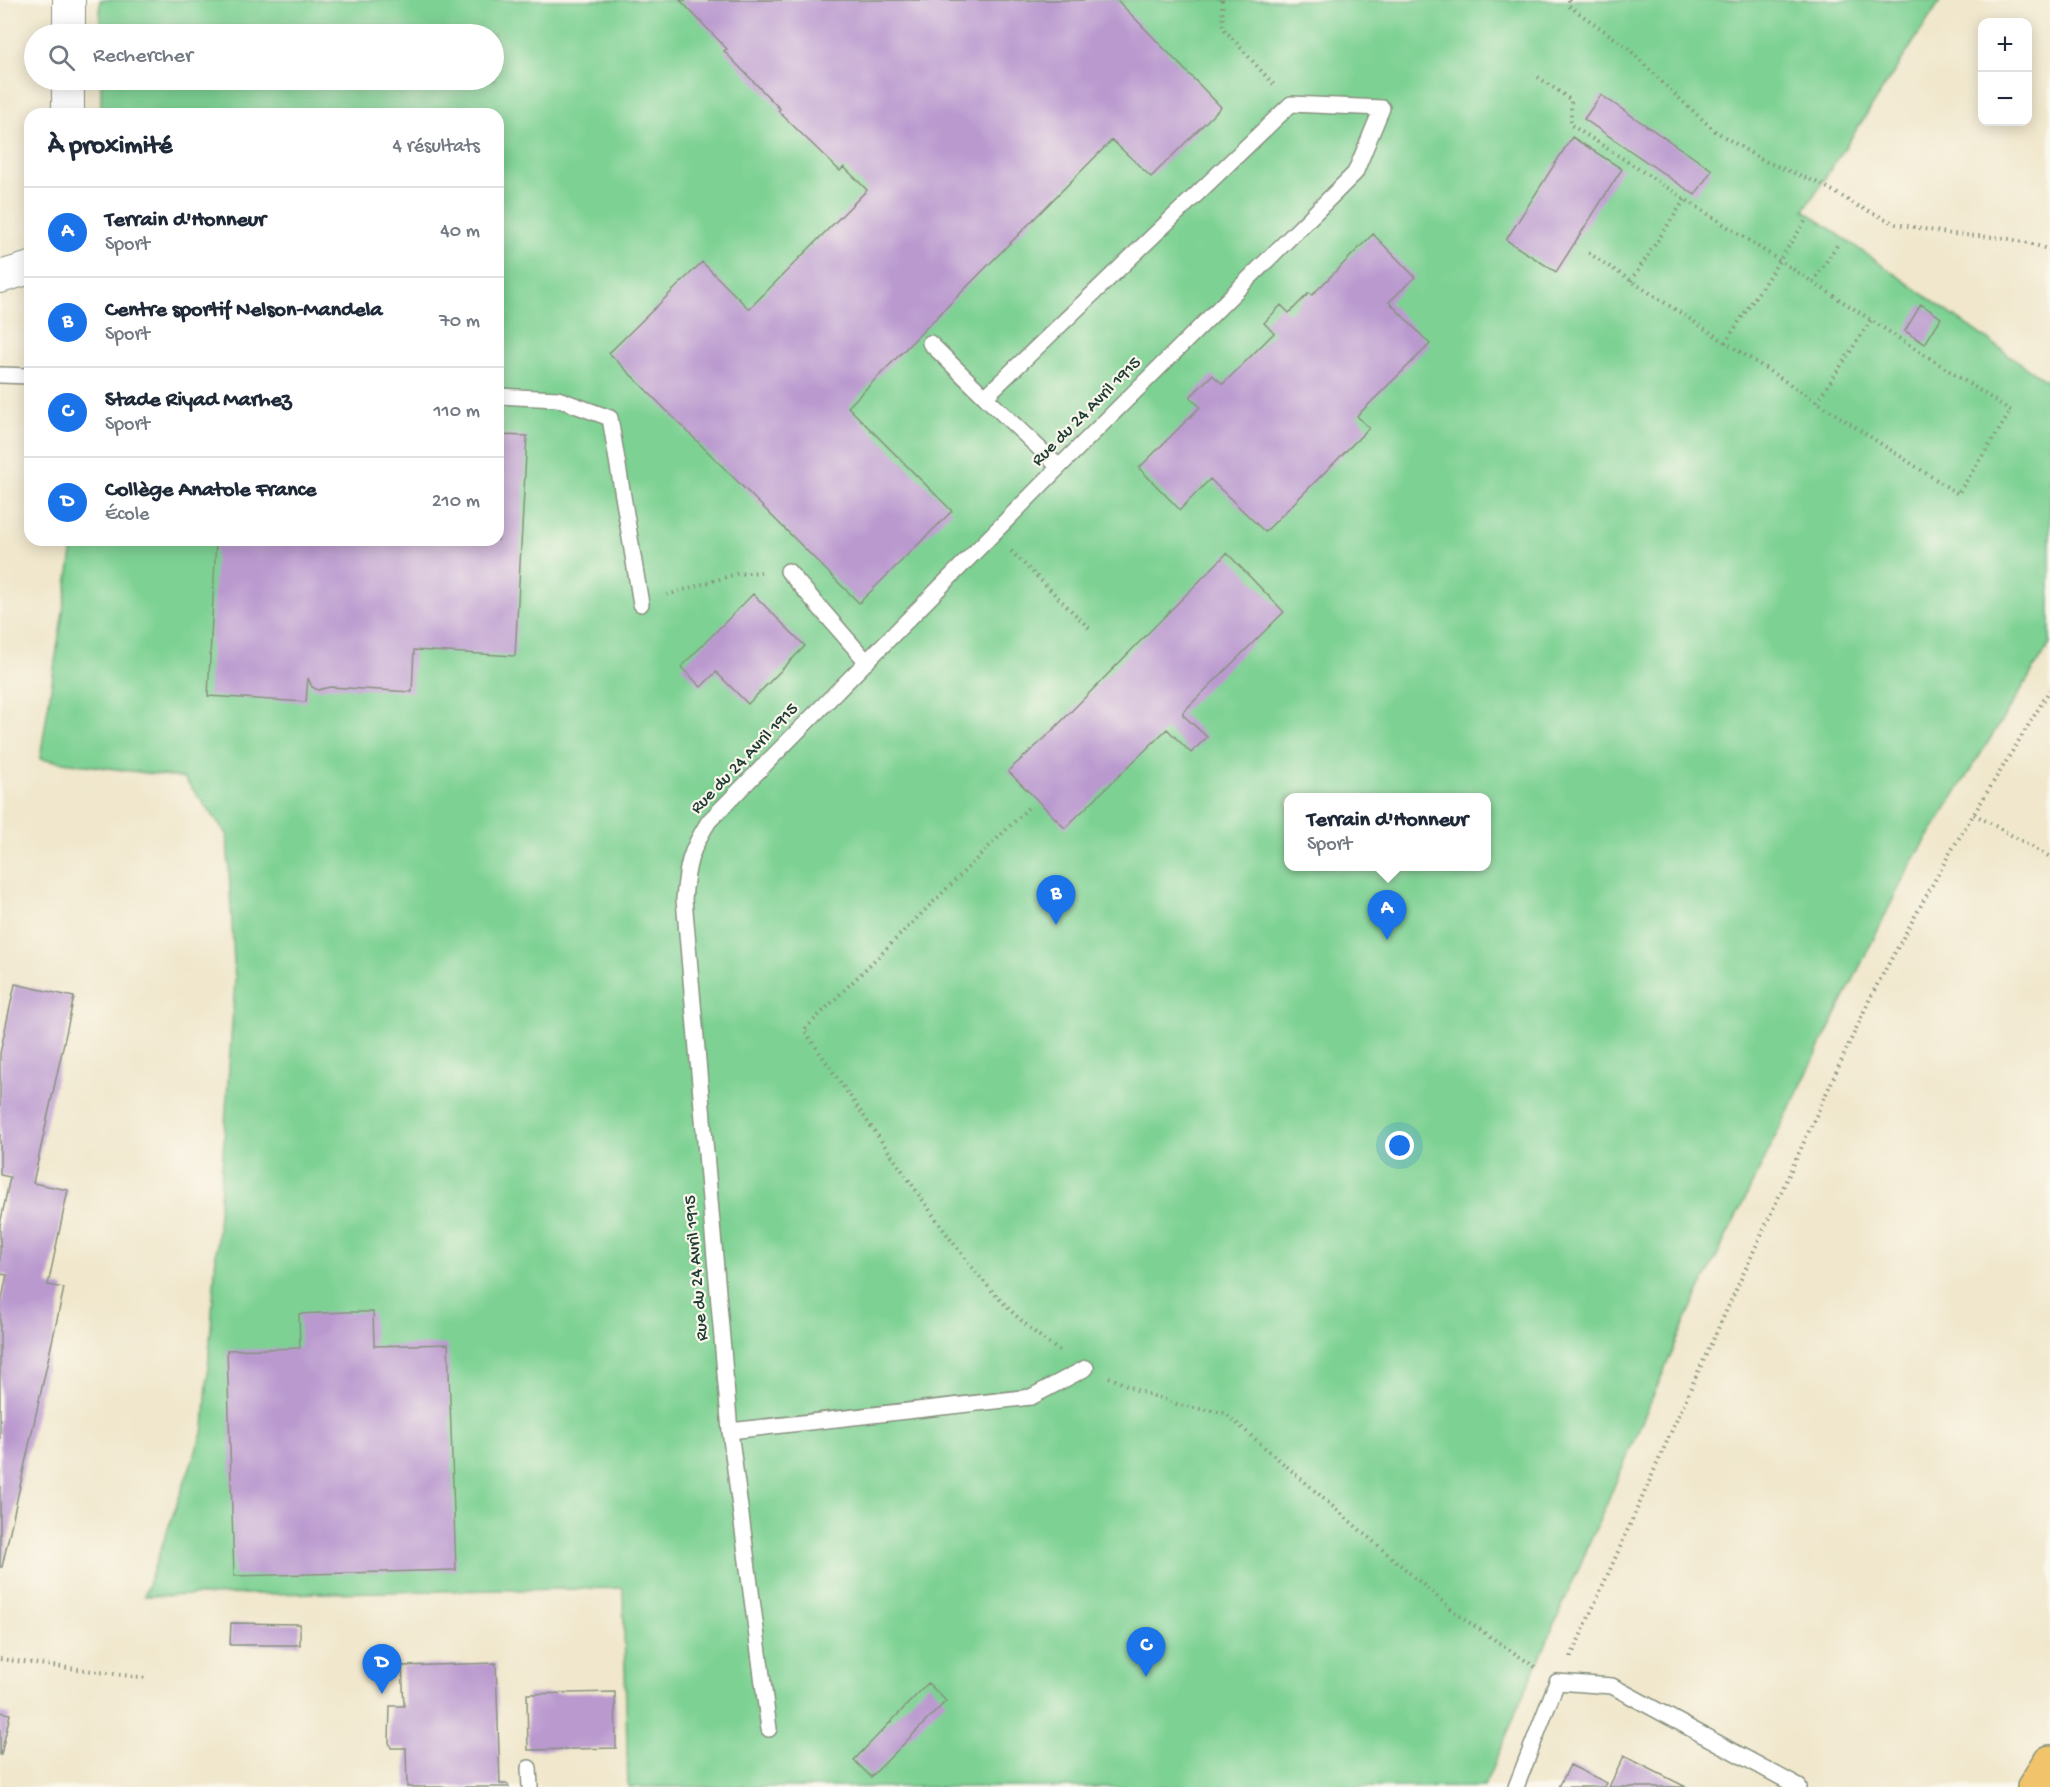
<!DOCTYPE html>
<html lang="fr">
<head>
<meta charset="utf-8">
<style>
	body { margin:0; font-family:"Gochi Hand",sans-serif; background:#f6f6f7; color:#1f2937 }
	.controls { position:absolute; right:18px; top:18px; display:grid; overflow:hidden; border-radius:12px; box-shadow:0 3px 15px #0003 }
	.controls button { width:54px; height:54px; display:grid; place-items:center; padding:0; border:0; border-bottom:2px solid #e0e1e3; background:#fff; color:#1f2937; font:30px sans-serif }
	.you { position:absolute; left:1400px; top:1146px; width:21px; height:21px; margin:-15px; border:4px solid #fff; border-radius:50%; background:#1a73e8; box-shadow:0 0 0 9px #1a73e833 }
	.badge { display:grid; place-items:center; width:39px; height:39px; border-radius:50%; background:#1a73e8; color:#fff; font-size:20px; font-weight:700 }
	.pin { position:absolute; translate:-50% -50px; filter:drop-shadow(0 2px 3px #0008) }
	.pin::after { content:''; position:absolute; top:32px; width:21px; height:18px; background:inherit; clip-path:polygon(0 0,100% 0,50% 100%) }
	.popup { position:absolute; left:1284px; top:793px; width:207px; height:78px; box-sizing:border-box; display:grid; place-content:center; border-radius:12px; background:#fff; filter:drop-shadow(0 2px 4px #0005); font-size:20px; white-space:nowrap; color:#747a83 }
	.popup b { font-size:22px; color:#1f2937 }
	.popup::after { content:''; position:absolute; left:50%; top:100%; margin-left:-12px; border:12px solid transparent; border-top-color:#fff }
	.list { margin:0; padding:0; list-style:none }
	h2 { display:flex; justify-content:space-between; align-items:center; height:78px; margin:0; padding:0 24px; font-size:26px }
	h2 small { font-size:20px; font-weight:400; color:#747a83 }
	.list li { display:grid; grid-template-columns:39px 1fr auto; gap:18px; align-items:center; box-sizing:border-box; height:90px; padding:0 24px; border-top:2px solid #e0e1e3 }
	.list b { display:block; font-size:22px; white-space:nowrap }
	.list p { margin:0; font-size:20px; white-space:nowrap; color:#747a83 }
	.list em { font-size:20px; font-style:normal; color:#747a83 }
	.icon { flex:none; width:33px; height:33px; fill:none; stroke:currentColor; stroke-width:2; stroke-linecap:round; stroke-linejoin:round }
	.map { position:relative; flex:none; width:2050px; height:1787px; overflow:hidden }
	.search { position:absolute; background:#fff; box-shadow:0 3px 15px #0003; left:24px; top:24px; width:480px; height:66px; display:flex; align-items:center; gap:15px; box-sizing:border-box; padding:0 21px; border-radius:33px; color:#747a83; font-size:22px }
	.panel { position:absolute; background:#fff; box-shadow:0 3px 15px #0003; left:24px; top:108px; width:480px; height:438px; border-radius:18px }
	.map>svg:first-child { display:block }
</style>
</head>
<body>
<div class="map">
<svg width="2050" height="1787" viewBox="0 0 2050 1787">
	<rect width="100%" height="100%" fill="#fbf7ec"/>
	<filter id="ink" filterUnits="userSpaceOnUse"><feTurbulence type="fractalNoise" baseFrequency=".0167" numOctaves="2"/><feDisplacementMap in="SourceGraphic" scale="12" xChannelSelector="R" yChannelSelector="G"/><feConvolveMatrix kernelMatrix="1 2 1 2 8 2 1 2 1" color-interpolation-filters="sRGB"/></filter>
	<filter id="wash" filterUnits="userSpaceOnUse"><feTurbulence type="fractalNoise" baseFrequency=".008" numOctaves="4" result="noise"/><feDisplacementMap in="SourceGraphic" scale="24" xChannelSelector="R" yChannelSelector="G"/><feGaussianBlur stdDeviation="1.35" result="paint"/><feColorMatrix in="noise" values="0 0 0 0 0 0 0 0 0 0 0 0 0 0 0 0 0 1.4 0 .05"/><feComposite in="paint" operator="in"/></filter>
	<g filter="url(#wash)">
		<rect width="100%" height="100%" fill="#f0e7cc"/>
		<path fill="#7dd193" stroke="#4e8764" stroke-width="1.5" fill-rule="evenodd" d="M100 0H1941L1804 210 2050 384V644L1908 869 1692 1306 1484 1787H628L623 1588 144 1596 204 1428 235 981 227 834 184 778 40 759 74 540H498V114H101V80H494V34H100ZM1288 798H1486V866H1288Z"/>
		<g id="blocks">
			<path fill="#ba99cf" d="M680 0H1117L1221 107 1151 177 1112 140 848 407 952 511 859 603 609 353 702 262 749 309 867 190 844 167 840 171 778 111 780 109 724 51 727 49Z
				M1601 95 1712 170 1695 195 1584 119Z
				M1572 137 1622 169 1556 272 1506 240Z
				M1373 234 1415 277 1389 302 1430 344 1357 416 1369 428 1265 532 1210 479 1180 510 1139 468 1200 407 1190 397 1212 375 1223 384 1274 333 1264 323 1281 305 1289 313 1309 293 1312 295Z
				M1921 304 1941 318 1925 344 1905 331Z
				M498 435 527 436 515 656 414 650 412 692 330 687 318 690 312 687 308 678 306 702 208 696 216 540H498Z
				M1227 553 1284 612 1183 712V715L1207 737 1191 753 1167 729 1065 828 1008 771 1045 738Z
				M753 594 805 646 748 704 716 672 701 687 681 667Z
				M15 984 74 997 33 1183 68 1190 48 1285 64 1288 2 1567H0V1308L7 1275 0 1274V1225L10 1177 0 1175V1053Z
				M347 1312H373L374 1346 448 1344 456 1570 234 1576 227 1350 300 1348 299 1314Z
				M231 1623 300 1624V1645H230Z
				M496 1663 500 1784H508L509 1787H407L406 1748H391L389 1742 390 1706H404L402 1666Z
				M928 1683 946 1701 871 1777 854 1760Z
				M615 1692 616 1748 528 1750 527 1694Z
				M0 1712 10 1714 1 1755H0Z
				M1624 1756 1686 1787H1609Z
				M1570 1765 1607 1783 1605 1787H1559Z"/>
		</g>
	</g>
	<g filter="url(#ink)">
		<use href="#blocks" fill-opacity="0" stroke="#889280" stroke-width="1.5"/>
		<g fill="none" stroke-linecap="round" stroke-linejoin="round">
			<g stroke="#889280" stroke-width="18">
				<path id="service" d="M0 375 30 376
					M498 396 558 399 610 418 641 604
					M985 397 1059 467
					M788 571 867 662
					M730 1431 1031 1397 1086 1368
					M769 1729 730 1431 684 899C687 864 690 851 709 821L1059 467 1355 173 1382 108 1291 104 985 397 930 343
					M529 1768 530 1787
					M1516 1787 1557 1682 1612 1686 1799 1787"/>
			</g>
			<g stroke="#889280" stroke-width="34">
				<path id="minor" d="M69 34V0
					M68 114V80
					M0 277 30 268"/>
			</g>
			<g stroke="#889280" stroke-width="36">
				<path id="primary" d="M2034 1787 2050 1762"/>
			</g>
			<path stroke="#889280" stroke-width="4" stroke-dasharray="1.5 4.5" stroke-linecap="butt" d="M1222 0 1223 28 1274 85
				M1569 0V6L1627 47 1669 89 1715 131 1762 160 1821 184 1860 207 1896 224 1952 234 2004 238 2029 243 2050 250
				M1538 77 1571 100V125L2011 411 1958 494 1587 252
				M1631 281 1685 199
				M1813 282 1839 242
				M1725 343 1806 220
				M1817 402 1871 320
				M1011 551 1089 628
				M667 595 736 574 761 572
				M1028 808 804 1030C838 1079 872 1128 906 1176 950 1239 995 1308 1060 1351
				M1974 814 2050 857
				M1109 1377 1139 1391 1183 1406 1225 1413 1458 1615 1535 1667
				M1571 1657 1694 1381 1872 994 1951 851 2050 690
				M0 1659 146 1678"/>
			<use href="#service" stroke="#fff" stroke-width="15"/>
			<use href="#minor" stroke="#fff" stroke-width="32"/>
			<use href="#primary" stroke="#f1c36a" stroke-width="33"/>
		</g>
	</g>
	<g text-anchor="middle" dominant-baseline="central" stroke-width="4.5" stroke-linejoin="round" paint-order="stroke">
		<g font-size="18" fill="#1f3d34" stroke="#fbf7ec">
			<text transform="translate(1087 412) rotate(-45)">Rue du 24 Avril 1915</text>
			<text transform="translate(745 759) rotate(-46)">Rue du 24 Avril 1915</text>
			<text transform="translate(697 1268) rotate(-95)">Rue du 24 Avril 1915</text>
		</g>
	</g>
</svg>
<div class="controls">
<button>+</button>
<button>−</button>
</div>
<div class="you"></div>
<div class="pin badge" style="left:1387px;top:940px">A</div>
<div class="popup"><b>Terrain d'Honneur</b>Sport</div>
<div class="pin badge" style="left:1056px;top:925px">B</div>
<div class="pin badge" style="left:1146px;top:1677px">C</div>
<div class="pin badge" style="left:382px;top:1694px">D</div>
<div class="search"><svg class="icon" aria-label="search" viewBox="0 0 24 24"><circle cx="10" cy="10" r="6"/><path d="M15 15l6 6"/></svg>Rechercher</div>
<section class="panel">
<h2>À proximité<small>4 résultats</small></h2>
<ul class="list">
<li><span class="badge">A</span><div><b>Terrain d'Honneur</b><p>Sport</p></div><em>40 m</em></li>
<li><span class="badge">B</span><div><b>Centre sportif Nelson-Mandela</b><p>Sport</p></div><em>70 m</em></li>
<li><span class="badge">C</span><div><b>Stade Riyad Marhez</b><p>Sport</p></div><em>110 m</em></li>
<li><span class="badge">D</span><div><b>Collège Anatole France</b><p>École</p></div><em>210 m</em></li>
</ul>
</section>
</div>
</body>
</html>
